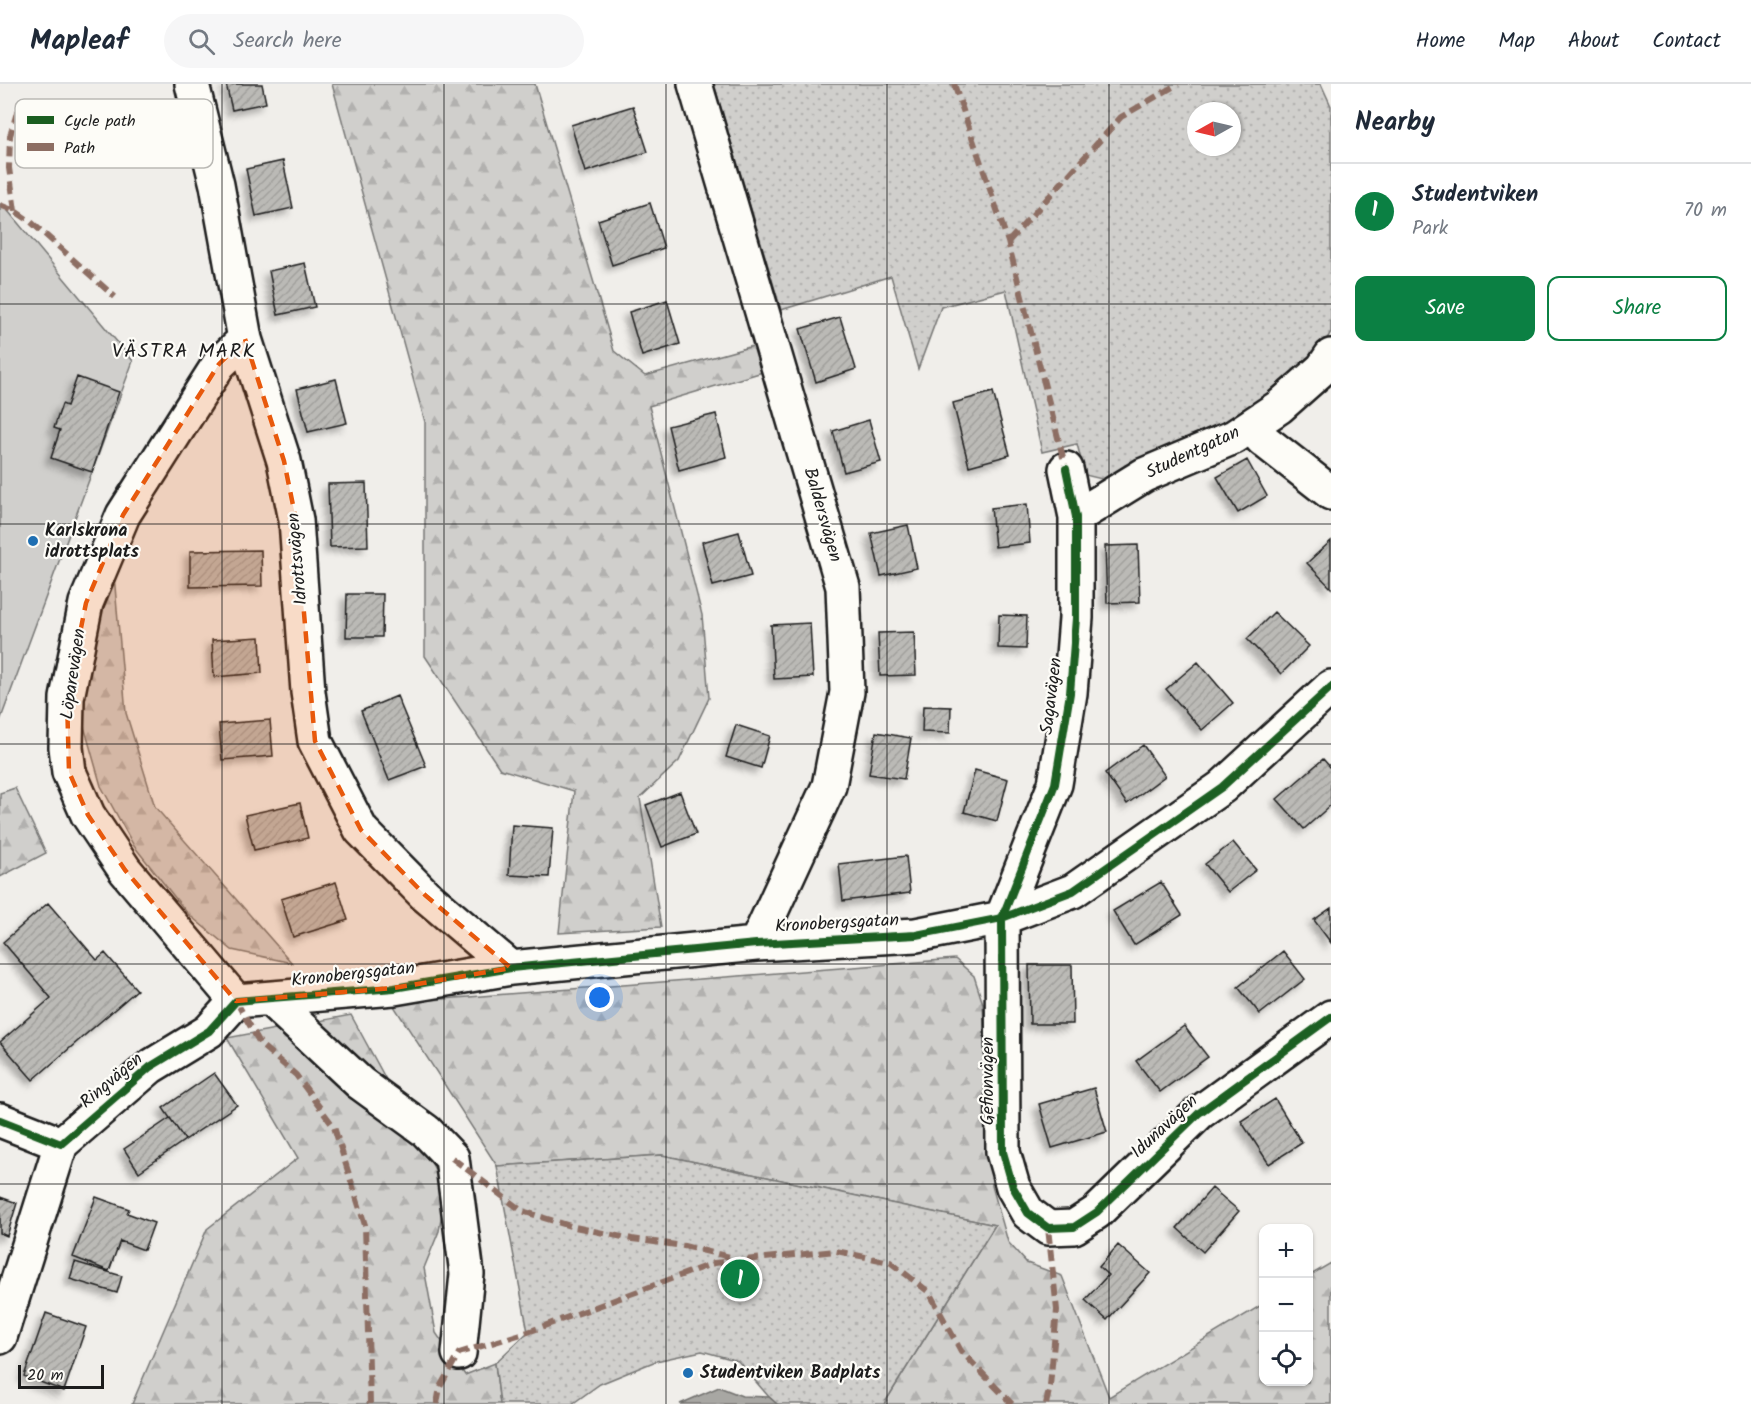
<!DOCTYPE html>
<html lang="en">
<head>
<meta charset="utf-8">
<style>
	body { margin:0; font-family:Kalam,sans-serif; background:#f6f6f7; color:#1f2937 }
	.controls { position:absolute; right:18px; bottom:18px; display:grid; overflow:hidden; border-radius:12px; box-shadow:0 2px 4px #0004 }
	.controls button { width:54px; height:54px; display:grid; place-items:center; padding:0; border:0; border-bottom:2px solid #e0e1e3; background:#fff; color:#1f2937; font:30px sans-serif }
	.compass { position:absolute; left:1187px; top:18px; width:54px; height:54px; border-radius:50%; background:#fff; box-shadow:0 2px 4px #0004; rotate:262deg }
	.scale { position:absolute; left:18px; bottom:15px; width:86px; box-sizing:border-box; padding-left:6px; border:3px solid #1c1c1c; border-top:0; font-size:16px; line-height:21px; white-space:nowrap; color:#1c1c1c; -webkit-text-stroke:4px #fdfcf7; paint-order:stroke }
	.you { position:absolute; left:600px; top:914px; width:21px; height:21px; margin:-15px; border:4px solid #fff; border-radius:50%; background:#1a73e8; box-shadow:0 0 0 9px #1a73e833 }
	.badge { display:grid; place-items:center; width:39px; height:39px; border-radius:50%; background:#0b8043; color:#fff; font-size:20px; font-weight:700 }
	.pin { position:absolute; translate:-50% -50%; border:3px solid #fff; box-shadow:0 2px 6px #0006 }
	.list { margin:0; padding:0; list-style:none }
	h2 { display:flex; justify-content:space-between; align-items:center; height:78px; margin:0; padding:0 24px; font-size:26px }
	h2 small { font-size:20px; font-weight:400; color:#747a83 }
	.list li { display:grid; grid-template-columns:39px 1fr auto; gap:18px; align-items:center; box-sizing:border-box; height:96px; padding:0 24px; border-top:2px solid #e0e1e3 }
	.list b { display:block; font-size:22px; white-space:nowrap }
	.list p { margin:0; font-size:20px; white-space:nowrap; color:#747a83 }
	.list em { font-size:20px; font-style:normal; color:#747a83 }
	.actions { display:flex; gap:12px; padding:18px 24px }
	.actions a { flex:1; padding:14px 0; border:2px solid #0b8043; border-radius:12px; text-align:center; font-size:21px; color:#0b8043 }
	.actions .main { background:#0b8043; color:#fff }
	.icon { flex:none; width:33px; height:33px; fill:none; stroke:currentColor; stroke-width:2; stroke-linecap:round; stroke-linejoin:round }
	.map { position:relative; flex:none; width:1331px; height:1320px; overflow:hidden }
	header { display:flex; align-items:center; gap:36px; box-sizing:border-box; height:84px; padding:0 30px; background:#fff; border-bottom:2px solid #e0e1e3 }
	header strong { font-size:28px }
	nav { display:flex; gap:33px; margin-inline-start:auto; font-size:21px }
	.search { width:420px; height:54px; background:#f6f6f7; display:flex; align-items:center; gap:15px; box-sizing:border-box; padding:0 21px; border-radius:33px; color:#747a83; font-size:22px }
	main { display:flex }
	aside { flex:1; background:#fff }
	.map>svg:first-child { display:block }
</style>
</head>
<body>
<header>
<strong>Mapleaf</strong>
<div class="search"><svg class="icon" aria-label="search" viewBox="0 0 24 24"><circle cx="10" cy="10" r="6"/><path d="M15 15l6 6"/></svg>Search here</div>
<nav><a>Home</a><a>Map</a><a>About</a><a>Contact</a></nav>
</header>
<main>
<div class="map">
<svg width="1331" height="1320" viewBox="0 0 1331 1320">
	<defs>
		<pattern id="forest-firs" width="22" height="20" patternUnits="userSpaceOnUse" patternTransform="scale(1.5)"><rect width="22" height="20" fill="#d0cfcc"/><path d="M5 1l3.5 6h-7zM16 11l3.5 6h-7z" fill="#b2b1af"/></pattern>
		<pattern id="park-dots" width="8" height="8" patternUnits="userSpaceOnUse" patternTransform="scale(1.5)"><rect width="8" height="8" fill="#d0cfcc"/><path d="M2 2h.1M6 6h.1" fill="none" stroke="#b2b1af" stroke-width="1.8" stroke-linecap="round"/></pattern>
		<pattern id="building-hatch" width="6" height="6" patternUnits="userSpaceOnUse" patternTransform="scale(1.5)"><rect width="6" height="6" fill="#bbbab6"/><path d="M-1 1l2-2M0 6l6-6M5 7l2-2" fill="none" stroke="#a09f9c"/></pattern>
		<filter id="shadow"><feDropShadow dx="-5.5" dy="5.5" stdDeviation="3" flood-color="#0004"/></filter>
	</defs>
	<rect width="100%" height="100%" fill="#f0eeea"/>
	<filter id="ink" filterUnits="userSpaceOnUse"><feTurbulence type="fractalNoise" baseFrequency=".0167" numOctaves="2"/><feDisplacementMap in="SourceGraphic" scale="12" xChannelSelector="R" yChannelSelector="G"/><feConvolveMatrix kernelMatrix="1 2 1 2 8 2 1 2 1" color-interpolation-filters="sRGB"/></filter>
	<g filter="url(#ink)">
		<path fill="url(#forest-firs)" stroke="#767674" stroke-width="1.5" d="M332 0H535L614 267 645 292 753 262 766 287 649 322 702 531 709 614 679 677 640 714 661 843 559 849 574 707 500 685 425 572V338Z
			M114 491 126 629 155 723 292 879 232 866 188 830 134 762 101 702 82 635 93 547Z
			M15 704 46 769 0 793V709Z
			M955 875 974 892 983 920 992 1102 1008 1158 1027 1179 1062 1192 1109 1313 1263 1220 1264 1298H1308L1309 1192 1331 1179V1320H884L995 1141 662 1071 497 1082 392 919Z
			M351 931 446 1106 439 1147 424 1184 436 1249 465 1291 495 1279 500 1320H132L207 1145 298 1074 227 954Z"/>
		<path fill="url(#park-dots)" stroke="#767674" stroke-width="1.5" fill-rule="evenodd" d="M714 0H1321L1331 22V248L1306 290 1248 327 1110 397 1085 391 1077 360 1042 368 1006 206 941 223 918 285 891 192 781 226ZM1196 27H1232V63H1196Z
			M662 1071 995 1141 884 1320H777L769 1313 738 1277 702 1267 656 1277 600 1300 572 1320H500L495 1279 528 1248 497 1082Z"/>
		<path fill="#d0cfcc" stroke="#767674" stroke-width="1.5" d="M0 120 3 121 133 277 0 637Z"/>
		<path fill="#a8a7a3" stroke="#706f6d" stroke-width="1.5" d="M719 1303 742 1312 769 1313 777 1320H680Z"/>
		<path fill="url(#building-hatch)" stroke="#1c1c1c" stroke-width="1.5" filter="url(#shadow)" d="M226 0H262L266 19 232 26Z
			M633 22 648 68 585 88 571 41Z
			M283 77 293 124 256 132 246 85Z
			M650 119 664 164 612 181 598 136Z
			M305 179 315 223 278 231 269 187Z
			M667 216 680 260 642 272 629 228Z
			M840 233 856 285 816 298 800 245Z
			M77 293 119 308 92 388 51 374 60 346 54 344 62 320 67 322Z
			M336 295 347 339 308 348 297 305Z
			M993 308 1010 371 969 382 953 319Z
			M716 330 726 373 679 386 668 342Z
			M869 336 881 378 844 388 833 347Z
			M1247 376 1267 412 1238 429 1217 393Z
			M366 399 368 462 330 463 328 400Z
			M1027 420 1030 459 995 463 991 424Z
			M908 441 917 484 881 492 871 449Z
			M739 448 751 492 713 502 702 458Z
			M1331 457V504L1307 479Z
			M1138 461 1140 518 1107 519 1105 462Z
			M261 466 262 502 190 503V467Z
			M347 510H383L382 553H346Z
			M1274 528 1309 562 1281 590 1247 555Z
			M999 531 1027 532 1026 565 998 564Z
			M810 539 813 593 774 595 771 541Z
			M914 548 916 591 880 592 878 549Z
			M260 553 262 589 214 593 212 556Z
			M1198 578 1233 619 1202 646 1166 605Z
			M397 612 426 682 389 696 361 627Z
			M923 622 951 623 950 649 922 648Z
			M270 636 273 672 222 676 219 640Z
			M736 641 770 652 761 684 726 673Z
			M876 648 911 654 904 695 869 690Z
			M1143 661 1165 692 1127 720 1105 689Z
			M1323 675 1331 684V721L1304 745 1277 715Z
			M975 686 1008 695 997 737 964 728Z
			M680 708 696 750 662 763 646 721Z
			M300 719 308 754 254 766 245 731Z
			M512 741 553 744 549 793 509 791Z
			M1233 758 1256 786 1228 808 1205 780Z
			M906 772 910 809 843 817 839 780Z
			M336 798 348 836 293 853 281 815Z
			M1161 798 1182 831 1134 861 1113 827Z
			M48 819 97 876 105 869 137 906 33 996 0 958 51 914 3 858Z
			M1331 824V859L1314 836Z
			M1283 867 1305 895 1260 930 1238 903Z
			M1029 881H1072L1073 940H1030Z
			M1184 942 1208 973 1160 1008 1136 977Z
			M214 989 237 1021 185 1056 163 1024Z
			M1094 1004 1107 1048 1052 1064 1039 1020Z
			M1275 1015 1302 1059 1269 1080 1241 1037Z
			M170 1034 185 1056 139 1088 124 1065Z
			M1212 1104 1239 1127 1203 1168 1177 1144Z
			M0 1113 17 1119 7 1152 0 1149Z
			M96 1113 129 1125 127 1129 154 1139 144 1166 120 1157 109 1187 73 1173Z
			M1118 1161 1150 1189 1107 1236 1085 1216 1108 1191 1099 1183Z
			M75 1178 122 1192 117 1209 70 1195Z
			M46 1229 86 1243 64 1307 24 1292Z"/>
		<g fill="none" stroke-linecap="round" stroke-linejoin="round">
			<g stroke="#1c1c1c" stroke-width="38">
				<path id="minor" d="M192 0 217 101 245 255 284 377 296 436 308 608 315 657 361 746 425 811 511 884
					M695 0 843 503 847 608 829 702 756 860
					M1252 341 1262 355 1331 409
					M1066 385 1076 433V534L1070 609 1055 700 1002 834 1003 1068 1013 1103 1028 1129 1048 1144 1074 1143 1097 1128 1199 1029 1331 933
					M1076 433 1144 391 1234 353 1279 323 1323 284 1331 272
					M270 915 360 999 426 1047 452 1074 467 1190 459 1269
					M236 917 125 786 88 731 69 688 66 663 67 614 86 519 123 431 219 280 245 255
					M0 1036 61 1060 150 983 209 947 236 917 394 904 511 884 756 860 916 851 1002 834 1073 807 1222 703 1331 603
					M0 1253 61 1060"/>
			</g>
			<use href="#minor" stroke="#fdfcf7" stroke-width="33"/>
			<path stroke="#8d6e63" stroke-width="6" stroke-dasharray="12 6" stroke-linecap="butt" d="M954 0 1008 158 1066 385
				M0 121 15 127 30 137 115 213
				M15 127 9 84 10 52 20 18
				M1008 158 1121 33 1178 0
				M236 917 261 961 296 991 334 1043 365 1141 370 1320
				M452 1074 522 1127 570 1142 632 1155 684 1162 734 1174
				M437 1320 440 1303 459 1269 528 1248 714 1179 836 1167 890 1178 929 1208 961 1267 1012 1320
				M1046 1320 1050 1302 1057 1226 1048 1144"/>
			<g stroke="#fdfcf7" stroke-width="11">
				<path id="cycleway" d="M1066 385 1076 433V534L1070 609 1055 700 1002 834 1003 1068 1013 1103 1028 1129 1048 1144 1074 1143 1097 1128 1199 1029 1331 933
					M0 1036 61 1060 150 983 209 947 236 917 394 904 511 884 756 860 916 851 1002 834 1073 807 1222 703 1331 603"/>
			</g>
			<use href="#cycleway" stroke="#1b5e20" stroke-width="8"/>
		</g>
	</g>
	<path fill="#e8590c" fill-opacity="0.2" stroke="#e8590c" stroke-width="4.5" stroke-dasharray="12 8" stroke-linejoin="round" d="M245 255 284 377 296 436 315 657 361 746 425 811 511 884 394 904 236 917 125 786 88 731 69 688 67 614 86 519 123 431 219 280Z"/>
	<path fill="none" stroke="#1c1c1c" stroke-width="1.5" stroke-opacity="0.55" d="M222 0V1320M444 0V1320M666 0V1320M887 0V1320M1109 0V1320M0 220H1331M0 440H1331M0 660H1331M0 880H1331M0 1100H1331"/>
	<g fill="#1f6fb2" stroke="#fdfcf7" stroke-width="2">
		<circle cx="33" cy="457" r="6"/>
		<circle cx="688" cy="1289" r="6"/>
	</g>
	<g text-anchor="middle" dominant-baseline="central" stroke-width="4.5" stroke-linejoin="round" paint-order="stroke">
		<g font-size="18" fill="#1c1c1c" stroke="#fdfcf7">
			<text transform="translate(1193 369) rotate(-25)">Studentgatan</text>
			<text transform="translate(822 431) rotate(74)">Baldersvägen</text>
			<text transform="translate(298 475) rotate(-95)">Idrottsvägen</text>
			<text transform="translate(74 590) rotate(-82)">Löparevägen</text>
			<text transform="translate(1052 612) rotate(-83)">Sagavägen</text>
			<text transform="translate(837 840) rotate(-3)">Kronobergsgatan</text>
			<text transform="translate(353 891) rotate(-6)">Kronobergsgatan</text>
			<text transform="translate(112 997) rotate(-40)">Ringvägen</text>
			<text transform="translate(988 997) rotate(-90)">Gefionvägen</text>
			<text transform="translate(1165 1043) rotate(-43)">Idunavägen</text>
		</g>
		<g font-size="18" font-weight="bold" fill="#1c1c1c" stroke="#fdfcf7" text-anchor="start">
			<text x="45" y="447">Karlskrona<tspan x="45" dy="21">idrottsplats</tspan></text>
			<text x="700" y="1289">Studentviken Badplats</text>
		</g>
		<g font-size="20" letter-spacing="1.5" fill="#1c1c1c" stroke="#fdfcf7">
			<text x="184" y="268">VÄSTRA MARK</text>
		</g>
	</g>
	<rect x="15" y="15" width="198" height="69" rx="9" fill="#fdfcf7" stroke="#bab9b5" stroke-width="1.5"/>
	<rect x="27" y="32" width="27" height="8" fill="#1b5e20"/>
	<rect x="27" y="59" width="27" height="8" fill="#8d6e63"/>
	<g font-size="16" fill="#1c1c1c">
		<text x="64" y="42">Cycle path</text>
		<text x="64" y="69">Path</text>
	</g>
</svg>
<div class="controls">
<button>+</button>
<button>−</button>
<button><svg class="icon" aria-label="locate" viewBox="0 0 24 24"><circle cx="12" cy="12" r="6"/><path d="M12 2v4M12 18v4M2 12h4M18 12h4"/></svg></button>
</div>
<svg class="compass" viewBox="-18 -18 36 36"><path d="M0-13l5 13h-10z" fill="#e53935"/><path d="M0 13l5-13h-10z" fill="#747a83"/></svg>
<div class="scale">20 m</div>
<div class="you"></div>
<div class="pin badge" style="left:740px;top:1195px">1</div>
</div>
<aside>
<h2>Nearby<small></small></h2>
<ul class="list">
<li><span class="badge">1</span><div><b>Studentviken</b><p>Park</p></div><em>70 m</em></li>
</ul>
<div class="actions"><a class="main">Save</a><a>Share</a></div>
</aside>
</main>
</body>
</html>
